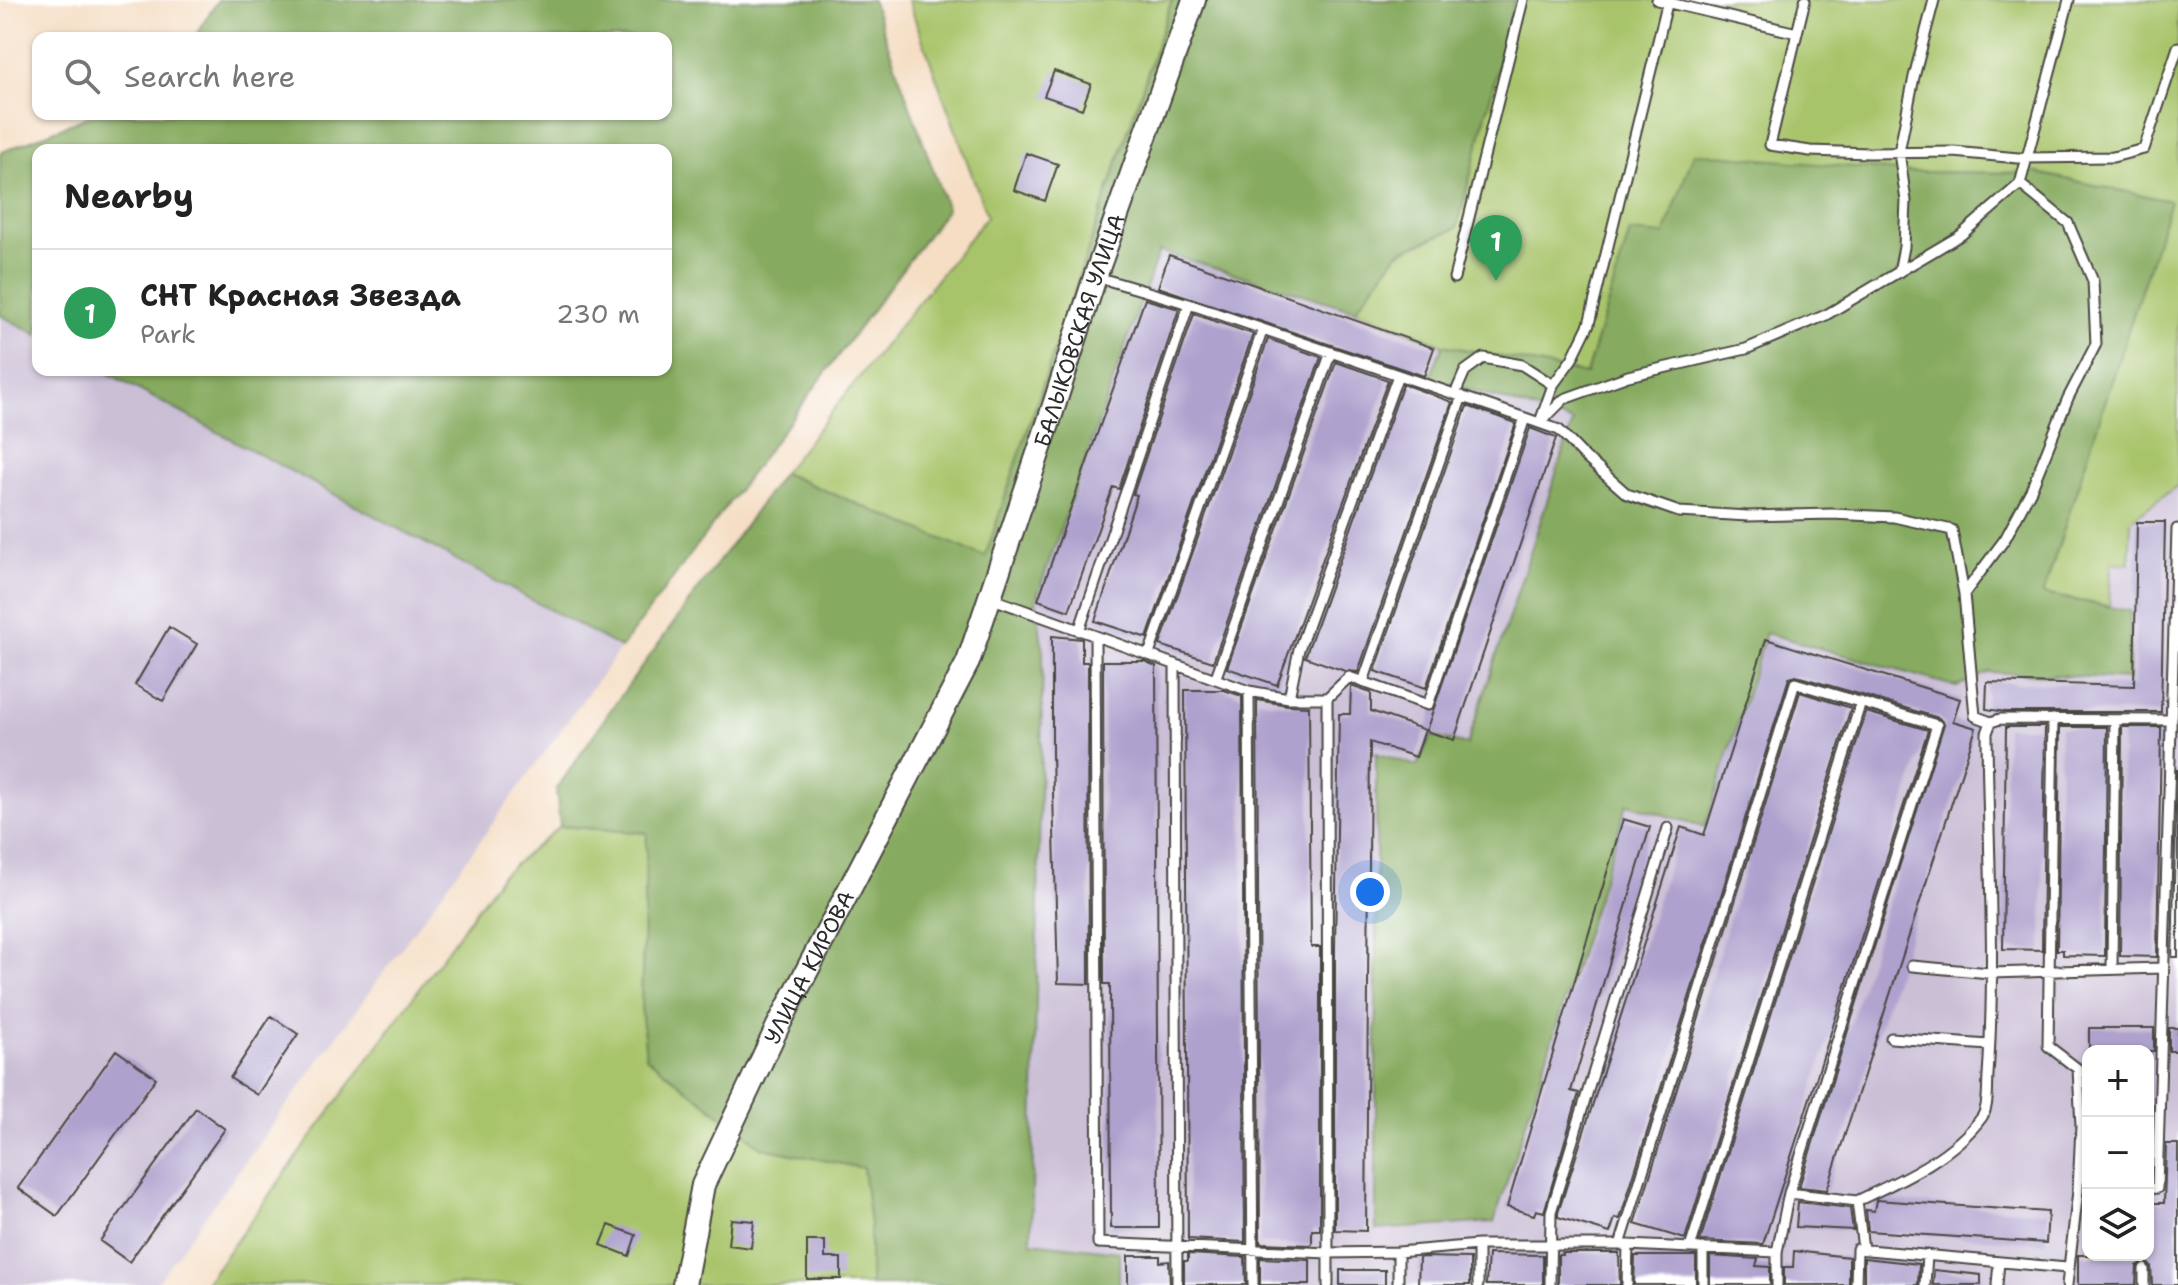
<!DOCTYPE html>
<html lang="en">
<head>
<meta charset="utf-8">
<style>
	body { margin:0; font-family:"Shantell Sans",sans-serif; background:#f6f6f6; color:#222 }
	.controls { position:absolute; right:24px; bottom:24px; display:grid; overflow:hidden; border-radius:16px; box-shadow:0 2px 6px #0004 }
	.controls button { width:72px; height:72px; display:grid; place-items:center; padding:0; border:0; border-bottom:2px solid #e0e0e0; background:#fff; color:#222; font:40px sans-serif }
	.you { position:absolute; left:1370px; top:892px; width:28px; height:28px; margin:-20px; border:6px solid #fff; border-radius:50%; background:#1a73e8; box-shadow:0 0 0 12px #1a73e833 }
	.badge { display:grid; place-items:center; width:52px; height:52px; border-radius:50%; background:#b5179e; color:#fff; font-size:26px; font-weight:700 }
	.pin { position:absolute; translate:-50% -66px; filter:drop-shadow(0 2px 4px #0008) }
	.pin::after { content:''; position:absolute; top:42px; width:28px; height:24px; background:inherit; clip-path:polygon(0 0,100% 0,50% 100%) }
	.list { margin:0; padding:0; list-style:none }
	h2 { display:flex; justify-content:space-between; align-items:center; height:104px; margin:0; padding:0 32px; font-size:34px }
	h2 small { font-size:26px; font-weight:400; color:#767676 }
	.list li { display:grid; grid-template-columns:52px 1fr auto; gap:24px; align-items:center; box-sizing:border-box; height:128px; padding:0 32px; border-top:2px solid #e0e0e0 }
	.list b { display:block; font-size:30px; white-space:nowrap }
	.list p { margin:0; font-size:26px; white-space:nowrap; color:#767676 }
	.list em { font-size:26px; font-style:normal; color:#767676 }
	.icon { flex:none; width:44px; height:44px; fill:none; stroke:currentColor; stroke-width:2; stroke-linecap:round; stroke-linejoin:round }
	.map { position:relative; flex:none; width:2178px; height:1285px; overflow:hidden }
	.search { position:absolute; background:#fff; box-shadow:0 2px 6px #0004; left:32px; top:32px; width:640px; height:88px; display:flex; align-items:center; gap:20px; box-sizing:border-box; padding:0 28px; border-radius:16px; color:#767676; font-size:30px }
	.panel { position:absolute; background:#fff; box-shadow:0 2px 6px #0004; left:32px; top:144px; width:640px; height:232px; border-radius:16px }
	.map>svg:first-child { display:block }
</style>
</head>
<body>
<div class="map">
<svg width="2178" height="1285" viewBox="0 0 2178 1285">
	<rect width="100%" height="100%" fill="#fff"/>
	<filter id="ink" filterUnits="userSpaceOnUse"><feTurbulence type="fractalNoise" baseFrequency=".0125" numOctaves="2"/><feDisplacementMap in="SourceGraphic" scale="16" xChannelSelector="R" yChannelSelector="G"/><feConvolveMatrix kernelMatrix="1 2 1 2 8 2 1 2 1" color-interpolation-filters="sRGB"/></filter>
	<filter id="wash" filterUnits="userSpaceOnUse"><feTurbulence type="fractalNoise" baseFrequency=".006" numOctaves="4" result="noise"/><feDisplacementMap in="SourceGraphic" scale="32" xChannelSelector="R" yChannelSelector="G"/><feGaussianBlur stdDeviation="1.8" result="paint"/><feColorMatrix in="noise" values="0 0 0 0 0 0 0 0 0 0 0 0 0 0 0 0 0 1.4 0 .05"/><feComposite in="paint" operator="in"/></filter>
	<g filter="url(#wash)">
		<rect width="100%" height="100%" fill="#f5dec4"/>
		<path fill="#cbbfd6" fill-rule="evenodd" d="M1160 250 1355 310 1443 345 1431 377 1573 422 1466 746 1418 766 1376 754V1230L1494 1222 1627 803 1705 827 1765 633 1956 687 1989 672 2129 679 2130 611 2109 606 2111 563 2131 520 2178 485V1285H1119L1118 1252 1031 1243 1043 652 1036 599ZM2088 1051H2148V1255H2088Z
			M0 315 38 335V370H102L621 648 155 1285H0Z"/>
		<path fill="#a8c46b" stroke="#6a784b" stroke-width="2" d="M908 0H1172L985 558 783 473 987 216Z
			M1515 0H2178V485L2131 520 2129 564 2111 563 2109 606 2043 594 2169 201 2037 173 1911 172 1664 236 1630 232 1586 374 1443 345 1355 310 1399 252 1457 227Z
			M560 826 647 833 641 1004 646 1057 763 1148 863 1168 870 1224V1285H204L501 876Z"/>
		<path fill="#86aa5f" stroke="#586a45" stroke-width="2" d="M218 0H872L947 209 621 648 102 370H666V150H38V335L0 315V153L94 114H666V38H194Z
			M1172 0H1515L1457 228 1399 252 1355 310 1159 251 1036 599 1043 652 1031 1242 1119 1252V1285H870V1224L863 1168 763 1148 646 1057 641 1004 647 833 560 826 556 790 609 712 783 473 985 557Z
			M1694 153 1911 172 2037 173 2170 201 2043 594 2130 611 2129 679 1989 672 1957 687 1766 633 1705 827 1627 804 1494 1222 1376 1230V753L1417 766 1431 736 1467 745 1573 422 1430 377 1443 345 1586 374 1630 232 1664 235Z"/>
		<g id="blocks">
			<path fill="#aea1cd" d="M1054 71 1091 84 1082 109 1044 96Z
				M1026 153 1058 164 1045 201 1014 190Z
				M1169 255 1434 348 1424 376 1158 287Z
				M1145 299 1179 309 1119 489 1113 487 1069 611 1038 600Z
				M1194 314 1253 334 1147 638 1095 621 1137 495 1133 494Z
				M1268 339 1321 357 1213 662 1160 645Z
				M1336 362 1388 380 1277 685 1227 668Z
				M1403 384 1452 402 1358 672 1345 671 1305 657Z
				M1467 406 1516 423 1426 688 1375 671Z
				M1530 428 1556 438 1454 740 1426 731Z
				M2137 522H2165L2161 712H2006L1986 709 1987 682 2134 686Z
				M169 627 197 644 163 701 135 685Z
				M1052 636 1082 639V662H1088L1089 984 1058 983 1052 754Z
				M1766 639 1960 699 1953 721 1976 728 1827 1190 1799 1187 1944 724 1939 718 1862 695 1797 676 1789 678 1620 1219 1615 1218 1610 1233 1558 1217V1213L1681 827 1704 835Z
				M1103 661H1144L1156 666 1159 1228H1111L1110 984H1104Z
				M1351 686 1371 693V711L1425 730 1416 757 1370 742 1366 1231 1335 1230V947L1339 714H1350Z
				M1185 690H1224L1242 696 1245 1242 1188 1239Z
				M1800 692 1851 708 1685 1239 1635 1224Z
				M1257 700 1288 705 1309 706 1311 947H1320V1230H1312V1244L1310 1245 1260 1243Z
				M1866 712 1928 730 1763 1244 1700 1241Z
				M2006 727H2045L2042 950 2003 949Z
				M2060 727H2107L2105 956 2063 955V950H2057Z
				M2122 727H2161V731L2157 957 2120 956Z
				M2177 770H2178V957H2172Z
				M1623 819 1650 827 1571 1091 1579 1093 1544 1212 1536 1210 1534 1215 1507 1207Z
				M271 1016 298 1034 257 1095 230 1078Z
				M2089 1028H2154V1051H2089Z
				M2169 1028H2178V1051H2169Z
				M116 1050 156 1078 57 1216 18 1188Z
				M196 1108 225 1129 129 1262 100 1241Z
				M2166 1144H2178V1285H2152L2151 1266 2145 1262 2137 1266 2136 1285H2078V1255H2148V1203H2164Z
				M1876 1200 2048 1212 2046 1243 1868 1231 1866 1210 1874 1211Z
				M1798 1202 1850 1208 1853 1230 1796 1227Z
				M731 1219 754 1221 751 1248 728 1245Z
				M609 1225 636 1235 629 1256 601 1245Z
				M807 1241H825V1258H841V1279H807Z
				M1794 1251 1849 1257V1285H1784V1267H1793Z
				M1562 1253H1619L1620 1285H1558V1255H1562Z
				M1188 1254 1245 1257 1246 1285H1184V1261H1188Z
				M1488 1254 1543 1255V1285H1486Z
				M1128 1256H1160V1262L1169 1261 1170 1285H1128Z
				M1635 1256H1696V1285H1634Z
				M1710 1256 1758 1259 1756 1266 1770 1267V1285H1710Z
				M1422 1257 1470 1258V1285H1418L1419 1258Z
				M1260 1258 1310 1260V1285H1260Z
				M1864 1258 1919 1264 1918 1285H1864Z
				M1340 1270H1385V1285H1340Z
				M1934 1270 1981 1275V1285H1933Z"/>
		</g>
	</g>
	<g filter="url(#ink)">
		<use href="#blocks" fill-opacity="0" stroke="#494642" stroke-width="2"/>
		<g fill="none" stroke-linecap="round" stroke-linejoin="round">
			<g stroke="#494642" stroke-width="13">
				<path id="service" d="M1657 0 1797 33
					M1805 0 1770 145 1810 151 1869 153 1954 152 2018 158 2113 157 2144 149 2178 47
					M1899 272 1904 247 1906 201 1899 152 1914 77 1934 0
					M1097 277 1189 304 1525 418 1428 705 1349 677 1327 698
					M1454 278 1523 0
					M1455 394 1465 371 1483 358 1522 365 1553 385
					M1525 418 1559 430 1585 457 1627 494 1679 512 1748 516 1832 514 1894 517 1952 530 1964 594 1975 716 1991 722
					M1541 419 1553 385 1572 359 1589 324 1668 0
					M1540 423 1564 399 1628 376 1746 349 1826 315 1961 235 2020 184 2069 0
					M1964 594 2005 539 2031 490 2068 398 2096 344 2093 281 2068 223 2020 184
					M990 598 1249 691 1289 698H1327L1328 1285
					M1079 631 1189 304
					M1095 636 1098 1243 1328 1253 1398 1252 1478 1245H1628L1777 1252 1789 1193 1937 725 1795 683 1620 1245
					M1149 654 1263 329
					M1175 664 1177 1285
					M1216 677 1331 352
					M1363 682 1462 396
					M1249 691 1253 1285
					M1289 698 1299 649 1398 375
					M2053 719 2048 1046 2078 1069 2081 1126 2078 1191 2067 1285
					M1912 966 1990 973 2162 968
					M2112 968 2115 720
					M1891 1038 1989 1045
					M2148 1189 2157 1188 2177 529
					M1789 1193 1857 1201 1863 1249
					M1857 1201C1901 1180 1953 1157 1982 1117 1989 1107 1987 1087 1988 1075 1996 962 1988 846 1987 733L1991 722 2000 719 2172 720
					M1690 1248 1861 702
					M1398 1285V1252
					M1478 1285V1245
					M1550 1285 1551 1212 1668 828
					M1627 1285 1628 1245
					M1703 1285V1248
					M1777 1285V1252
					M1856 1285 1857 1249 2067 1268
					M1925 1285 1927 1255
					M1997 1285 1999 1262
					M2144 1285V1269"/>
			</g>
			<g stroke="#494642" stroke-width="26">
				<g id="tertiary">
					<path id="s1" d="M684 1285 703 1185 778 1026 968 662 1048 424 1095 277 1194 0"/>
				</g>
			</g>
			<use href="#service" stroke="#fff" stroke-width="9"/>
			<use href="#tertiary" stroke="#fff" stroke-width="22"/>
		</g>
	</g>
	<g text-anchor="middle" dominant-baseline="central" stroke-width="6" stroke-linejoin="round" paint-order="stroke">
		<g font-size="22" fill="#2b2b2b" stroke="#fff">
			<text stroke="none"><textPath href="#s1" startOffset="1038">БАЛЫКОВСКАЯ УЛИЦА</textPath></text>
			<text stroke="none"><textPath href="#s1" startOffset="344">УЛИЦА КИРОВА</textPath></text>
		</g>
	</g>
</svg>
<div class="controls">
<button>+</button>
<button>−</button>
<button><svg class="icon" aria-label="layers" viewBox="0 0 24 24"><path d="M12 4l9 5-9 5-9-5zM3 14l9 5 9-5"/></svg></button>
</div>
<div class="you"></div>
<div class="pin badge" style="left:1496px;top:281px;background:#2e9e5b">1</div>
<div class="search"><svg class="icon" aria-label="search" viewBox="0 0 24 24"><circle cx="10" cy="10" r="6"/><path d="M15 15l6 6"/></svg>Search here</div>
<section class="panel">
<h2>Nearby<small></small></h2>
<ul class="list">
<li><span class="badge" style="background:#2e9e5b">1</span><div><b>СНТ Красная Звезда</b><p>Park</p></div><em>230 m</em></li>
</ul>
</section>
</div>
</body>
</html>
